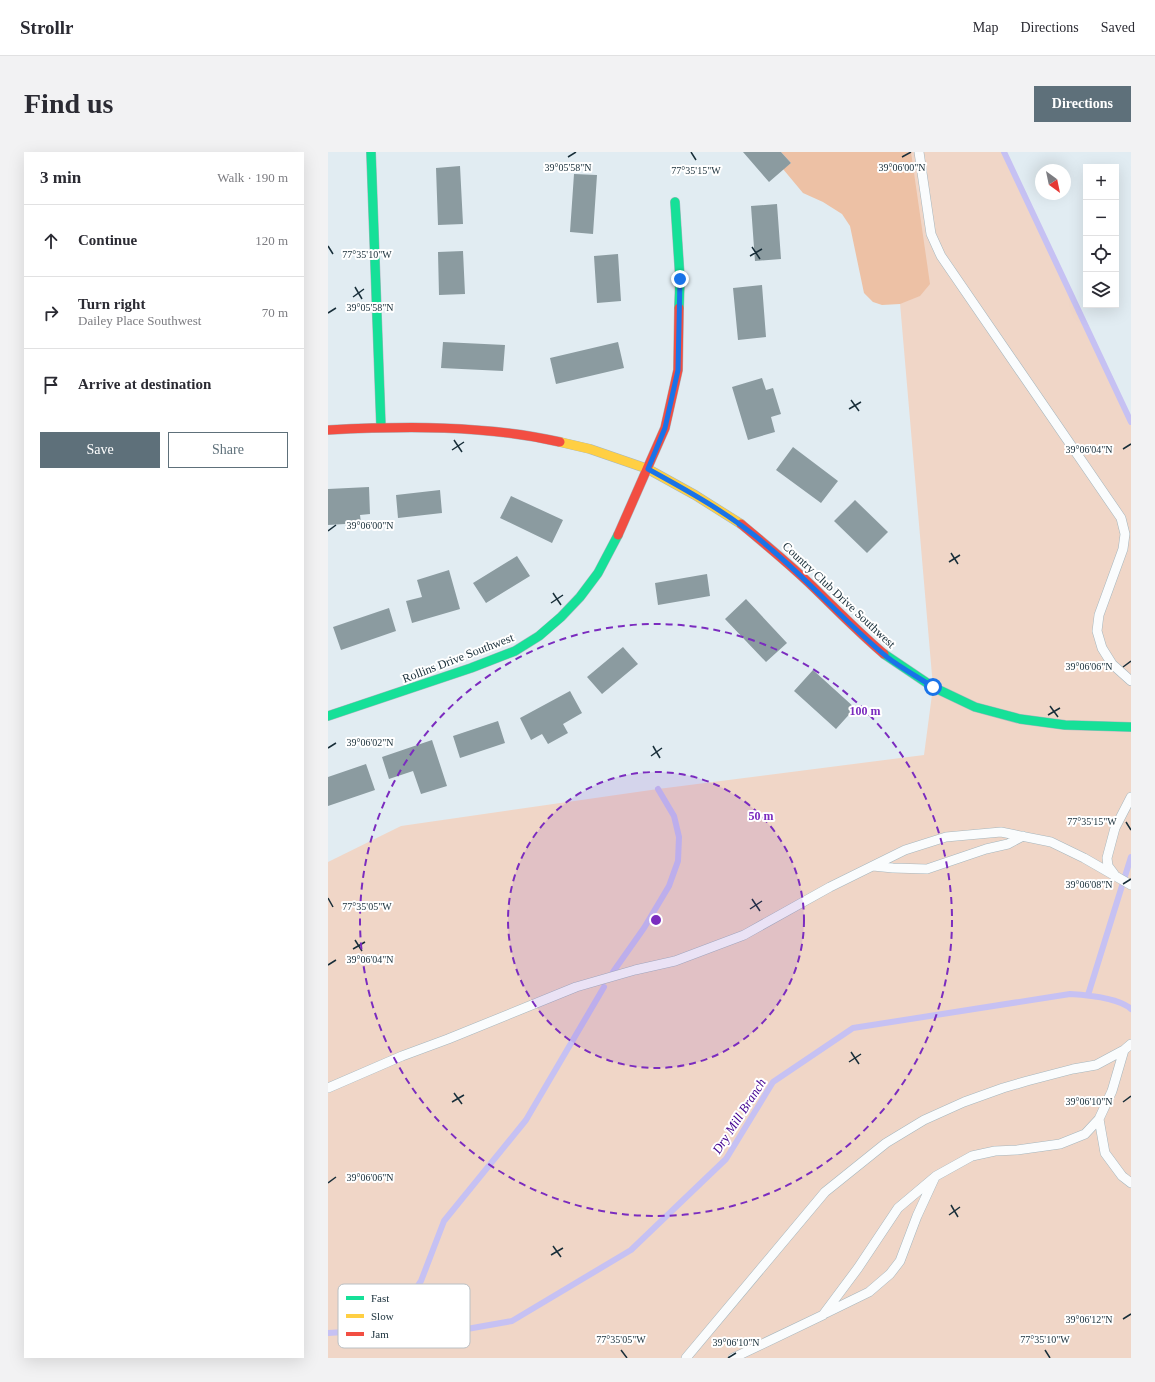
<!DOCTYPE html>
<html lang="en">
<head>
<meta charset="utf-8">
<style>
	body { margin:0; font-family:"Times New Roman",serif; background:#f2f2f3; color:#2b2b33 }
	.controls { position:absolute; right:12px; top:12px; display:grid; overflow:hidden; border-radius:0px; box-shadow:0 4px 16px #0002 }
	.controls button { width:36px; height:36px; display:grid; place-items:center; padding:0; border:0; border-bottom:1px solid #e1e1e2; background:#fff; color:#2b2b33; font:20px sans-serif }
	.compass { position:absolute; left:707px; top:12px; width:36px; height:36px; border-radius:50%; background:#fff; box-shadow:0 4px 16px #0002; rotate:147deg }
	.stop { position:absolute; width:12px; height:12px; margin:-9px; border:3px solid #1a73e8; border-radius:50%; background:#fff }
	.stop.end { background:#1a73e8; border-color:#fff; box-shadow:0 1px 4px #0008 }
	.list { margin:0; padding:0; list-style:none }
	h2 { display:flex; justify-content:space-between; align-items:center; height:52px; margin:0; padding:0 16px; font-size:17px }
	h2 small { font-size:13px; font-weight:400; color:#7c7c81 }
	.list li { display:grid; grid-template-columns:26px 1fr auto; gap:12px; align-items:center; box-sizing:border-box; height:72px; padding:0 16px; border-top:1px solid #e1e1e2 }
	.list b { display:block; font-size:15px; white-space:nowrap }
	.list p { margin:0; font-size:13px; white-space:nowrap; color:#7c7c81 }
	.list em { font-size:13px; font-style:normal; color:#7c7c81 }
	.actions { display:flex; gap:8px; padding:12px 16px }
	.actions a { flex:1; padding:9px 0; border:1px solid #5e707a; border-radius:0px; text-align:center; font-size:14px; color:#5e707a }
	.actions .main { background:#5e707a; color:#fff }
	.icon { flex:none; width:22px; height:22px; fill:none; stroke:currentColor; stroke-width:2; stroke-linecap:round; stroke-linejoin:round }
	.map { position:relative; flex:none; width:803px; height:1206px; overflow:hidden; border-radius:0px }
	header { display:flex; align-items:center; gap:24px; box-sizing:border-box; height:56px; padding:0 20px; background:#fff; border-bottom:1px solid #e1e1e2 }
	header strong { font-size:19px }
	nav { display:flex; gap:22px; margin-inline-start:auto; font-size:14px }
	.intro { display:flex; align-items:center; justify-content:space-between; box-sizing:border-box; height:96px; padding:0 24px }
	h1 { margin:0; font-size:28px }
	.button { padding:10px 18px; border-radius:0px; background:#5e707a; color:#fff; font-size:14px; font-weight:700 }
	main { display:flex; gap:24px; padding:0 24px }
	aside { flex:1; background:#fff; border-radius:0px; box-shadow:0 4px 16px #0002 }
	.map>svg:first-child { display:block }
</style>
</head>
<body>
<header>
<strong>Strollr</strong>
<nav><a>Map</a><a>Directions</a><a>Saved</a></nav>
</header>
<div class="intro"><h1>Find us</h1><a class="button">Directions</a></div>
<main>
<aside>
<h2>3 min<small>Walk · 190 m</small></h2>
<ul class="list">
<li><svg class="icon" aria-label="ahead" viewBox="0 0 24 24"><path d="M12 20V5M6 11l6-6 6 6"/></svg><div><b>Continue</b></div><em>120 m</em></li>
<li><svg class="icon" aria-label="right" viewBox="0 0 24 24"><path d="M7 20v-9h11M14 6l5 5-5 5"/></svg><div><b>Turn right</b><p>Dailey Place Southwest</p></div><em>70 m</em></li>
<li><svg class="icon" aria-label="arrive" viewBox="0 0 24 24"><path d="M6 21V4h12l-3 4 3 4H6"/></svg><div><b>Arrive at destination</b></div></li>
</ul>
<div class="actions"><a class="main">Save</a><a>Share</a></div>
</aside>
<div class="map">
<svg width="803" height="1206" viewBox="0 0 803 1206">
	<rect width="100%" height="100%" fill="#e1ecf2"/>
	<path fill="#f0d6c7" d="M559 0H676L803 270V1206H0V710L73 674 330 637 596 603 605 535Z"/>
	<path fill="#edc1a5" d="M453 0H583L602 132 592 144 572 152 554 153 545 150 536 141 522 74 514 62 495 50 475 41 455 17 463 11Z"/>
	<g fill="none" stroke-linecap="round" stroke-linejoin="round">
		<path stroke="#c6c1f3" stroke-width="6" d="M676 0 803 270
			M285 820 316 776 341 734 350 709 351 685 346 664 330 637
			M760 843 803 705
			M0 1181 16 1180 71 1189 184 1169 303 1098 398 1007 445 930 525 876 742 842C758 843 791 846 803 857
			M71 1189 75 1156 93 1129 116 1069 198 968 276 835"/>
	</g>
	<path fill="#8b9ba0" d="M415 0H453L463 11 441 30Z
		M132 14 135 72 110 73 108 16Z
		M246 22 269 23 265 82 242 80Z
		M449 52 453 107 427 109 423 54Z
		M135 99 137 142 111 143 110 100Z
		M290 102 293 149 269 151 266 104Z
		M434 133 438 185 410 188 405 136Z
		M115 190 177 193 175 219 113 216Z
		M290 190 296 216 228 232 222 206Z
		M434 226 438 238 445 236 453 262 443 265 447 280 420 288 404 235Z
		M465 295 510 329 493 351 448 318Z
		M41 335 42 362 32 363 33 371 0 373V337Z
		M112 338 114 361 70 366 68 343Z
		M183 344 235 368 224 391 172 366Z
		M527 348 560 380 539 401 506 369Z
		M189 404 202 424 158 451 145 431Z
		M121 418 132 457 84 471 78 449 94 445 89 428Z
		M379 422 382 444 330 453 327 431Z
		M418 447 459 491 438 510 397 467Z
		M61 456 68 479 13 498 5 475Z
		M295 495 310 512 274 542 259 525Z
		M485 518 527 556 508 577 466 539Z
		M242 539 254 561 235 572 240 581 220 592 214 582 203 588 192 566Z
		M170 569 177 591 132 606 125 584Z
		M104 588 119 634 93 642 85 619 61 627 54 605Z
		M38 612 47 638 0 654V625Z"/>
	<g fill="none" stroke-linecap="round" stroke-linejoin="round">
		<g stroke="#a6b6bd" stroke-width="10">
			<path id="lane" d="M591 0 603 82 613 104 793 366 797 382 795 397 771 463 769 479 774 496 784 512 803 529
				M545 714 565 716 599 717 658 697 680 692 695 684
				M786 722 780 714 779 706 787 676 803 645
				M0 936 74 904 120 887 248 835 307 818 347 809 416 783 502 735 577 698 618 685 673 680 723 690 756 706 803 733
				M771 967 777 1001 794 1024 803 1031
				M498 1161 541 1140 562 1122 572 1109 589 1064 607 1025
				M358 1206 497 1040 558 991 596 968 636 950 675 936 699 929 745 917 768 913 796 898 803 892
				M405 1206 495 1163 530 1116 570 1056 608 1024 644 1004 667 999 689 998 732 992 757 982 771 967 784 939 796 898"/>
		</g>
		<g stroke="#a6b6bd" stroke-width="10">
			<path id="fast" d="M43 0 53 275
				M347 50 352 127 351 156
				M556 502 605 535 647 555 692 567 737 573 803 575
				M0 564 143 516 187 499 211 484 233 465 252 445 270 421 290 383"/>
		</g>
		<g stroke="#a6b6bd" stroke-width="10">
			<path id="slow" d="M232 290 262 297 320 317 367 343 413 372"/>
		</g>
		<g stroke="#a6b6bd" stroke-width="10">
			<path id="jam" d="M0 278C77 274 156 273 232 290
				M413 372C436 391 459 410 480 430 506 455 529 479 556 502
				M290 383 337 276 350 218 351 156"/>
		</g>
		<use href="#lane" stroke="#fafcfd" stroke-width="9"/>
		<use href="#fast" stroke="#16e098" stroke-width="9"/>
		<use href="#slow" stroke="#ffcf43" stroke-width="9"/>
		<use href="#jam" stroke="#f24e42" stroke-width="9"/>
	</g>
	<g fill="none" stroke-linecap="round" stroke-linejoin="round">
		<path stroke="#1a73e8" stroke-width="5" d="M352 127 350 218 337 276 320 317C364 341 407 365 444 398 484 432 519 472 559 505 573 516 590 525 605 535"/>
	</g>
	<path fill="none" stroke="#182e39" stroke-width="1.5" d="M363 0 368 8M240 5 248 0M574 5 583 0M0 94 5 102M424 95 432 107M422 104 434 97M27 135 34 147M25 145 36 137M0 161 8 156M523 248 531 259M521 257 533 250M126 288 134 300M795 297 803 292M124 298 136 290M0 379 8 373M623 401 630 412M621 410 632 403M225 441 233 453M223 451 235 443M795 515 803 509M722 554 730 565M720 563 732 556M325 594 332 606M0 596 8 591M323 604 334 596M798 670 803 678M795 732 803 727M0 746 5 755M424 747 432 759M422 757 434 749M27 788 34 799M25 797 37 790M0 813 8 808M523 900 531 912M521 910 533 902M126 941 134 952M124 950 136 943M795 950 803 944M0 1031 8 1025M623 1053 630 1065M621 1063 632 1055M225 1094 233 1105M223 1103 235 1096M795 1167 803 1162M293 1198 299 1206M717 1198 722 1206M400 1206 408 1201"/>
	<circle cx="328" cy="768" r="148" fill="#7b2cbf" fill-opacity=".12"/>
	<g fill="none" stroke="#7b2cbf" stroke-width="2" stroke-dasharray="7 5">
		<circle cx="328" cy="768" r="148"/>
		<circle cx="328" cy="768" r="296"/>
	</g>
	<g text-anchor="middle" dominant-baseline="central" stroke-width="4" stroke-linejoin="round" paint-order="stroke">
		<g font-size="12" fill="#182e39" stroke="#fff">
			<text transform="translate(511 443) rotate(43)">Country Club Drive Southwest</text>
			<text transform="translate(130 506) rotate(-21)">Rollins Drive Southwest</text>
		</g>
		<g font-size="13" font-style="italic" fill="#410290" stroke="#fff">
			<text transform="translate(411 964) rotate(-57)">Dry Mill Branch</text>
		</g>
	</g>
	<rect x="10" y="1132" width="132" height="64" rx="6" fill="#fff" stroke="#bac0c4" stroke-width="1"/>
	<rect x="18" y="1144" width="18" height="4" fill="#16e098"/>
	<rect x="18" y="1162" width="18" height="4" fill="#ffcf43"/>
	<rect x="18" y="1180" width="18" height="4" fill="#f24e42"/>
	<g font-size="11" fill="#182e39">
		<text x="43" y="1150">Fast</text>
		<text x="43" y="1168">Slow</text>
		<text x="43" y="1186">Jam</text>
	</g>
	<g font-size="10" text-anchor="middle" fill="#182e39" stroke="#fff" stroke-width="4" stroke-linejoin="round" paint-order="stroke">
		<text x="240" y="19">39°05'58"N</text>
		<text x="574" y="19">39°06'00"N</text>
		<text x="368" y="22">77°35'15"W</text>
		<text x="39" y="106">77°35'10"W</text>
		<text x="42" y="159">39°05'58"N</text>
		<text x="761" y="301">39°06'04"N</text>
		<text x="42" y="377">39°06'00"N</text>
		<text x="761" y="518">39°06'06"N</text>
		<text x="42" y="594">39°06'02"N</text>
		<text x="764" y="673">77°35'15"W</text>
		<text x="761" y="736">39°06'08"N</text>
		<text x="39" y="758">77°35'05"W</text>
		<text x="42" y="811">39°06'04"N</text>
		<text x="761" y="953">39°06'10"N</text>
		<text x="42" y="1029">39°06'06"N</text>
		<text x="761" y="1171">39°06'12"N</text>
		<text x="293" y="1191">77°35'05"W</text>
		<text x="717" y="1191">77°35'10"W</text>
		<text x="408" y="1194">39°06'10"N</text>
	</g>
	<circle cx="328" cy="768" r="6" fill="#7b2cbf" stroke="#fff" stroke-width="2"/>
	<g font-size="12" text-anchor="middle" font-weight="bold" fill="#7b2cbf" stroke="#fff" stroke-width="4" stroke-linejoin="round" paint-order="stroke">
		<text x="537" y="563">100 m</text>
		<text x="433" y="668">50 m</text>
	</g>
</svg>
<div class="controls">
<button>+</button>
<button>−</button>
<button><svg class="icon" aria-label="locate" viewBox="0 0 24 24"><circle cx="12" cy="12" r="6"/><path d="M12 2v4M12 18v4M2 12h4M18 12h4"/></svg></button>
<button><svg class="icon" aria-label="layers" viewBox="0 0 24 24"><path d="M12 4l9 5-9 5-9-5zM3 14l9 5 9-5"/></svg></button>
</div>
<svg class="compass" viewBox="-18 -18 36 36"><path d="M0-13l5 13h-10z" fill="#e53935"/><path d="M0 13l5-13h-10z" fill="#7c7c81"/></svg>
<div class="stop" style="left:605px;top:535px"></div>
<div class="stop end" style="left:352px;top:127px"></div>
</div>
</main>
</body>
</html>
